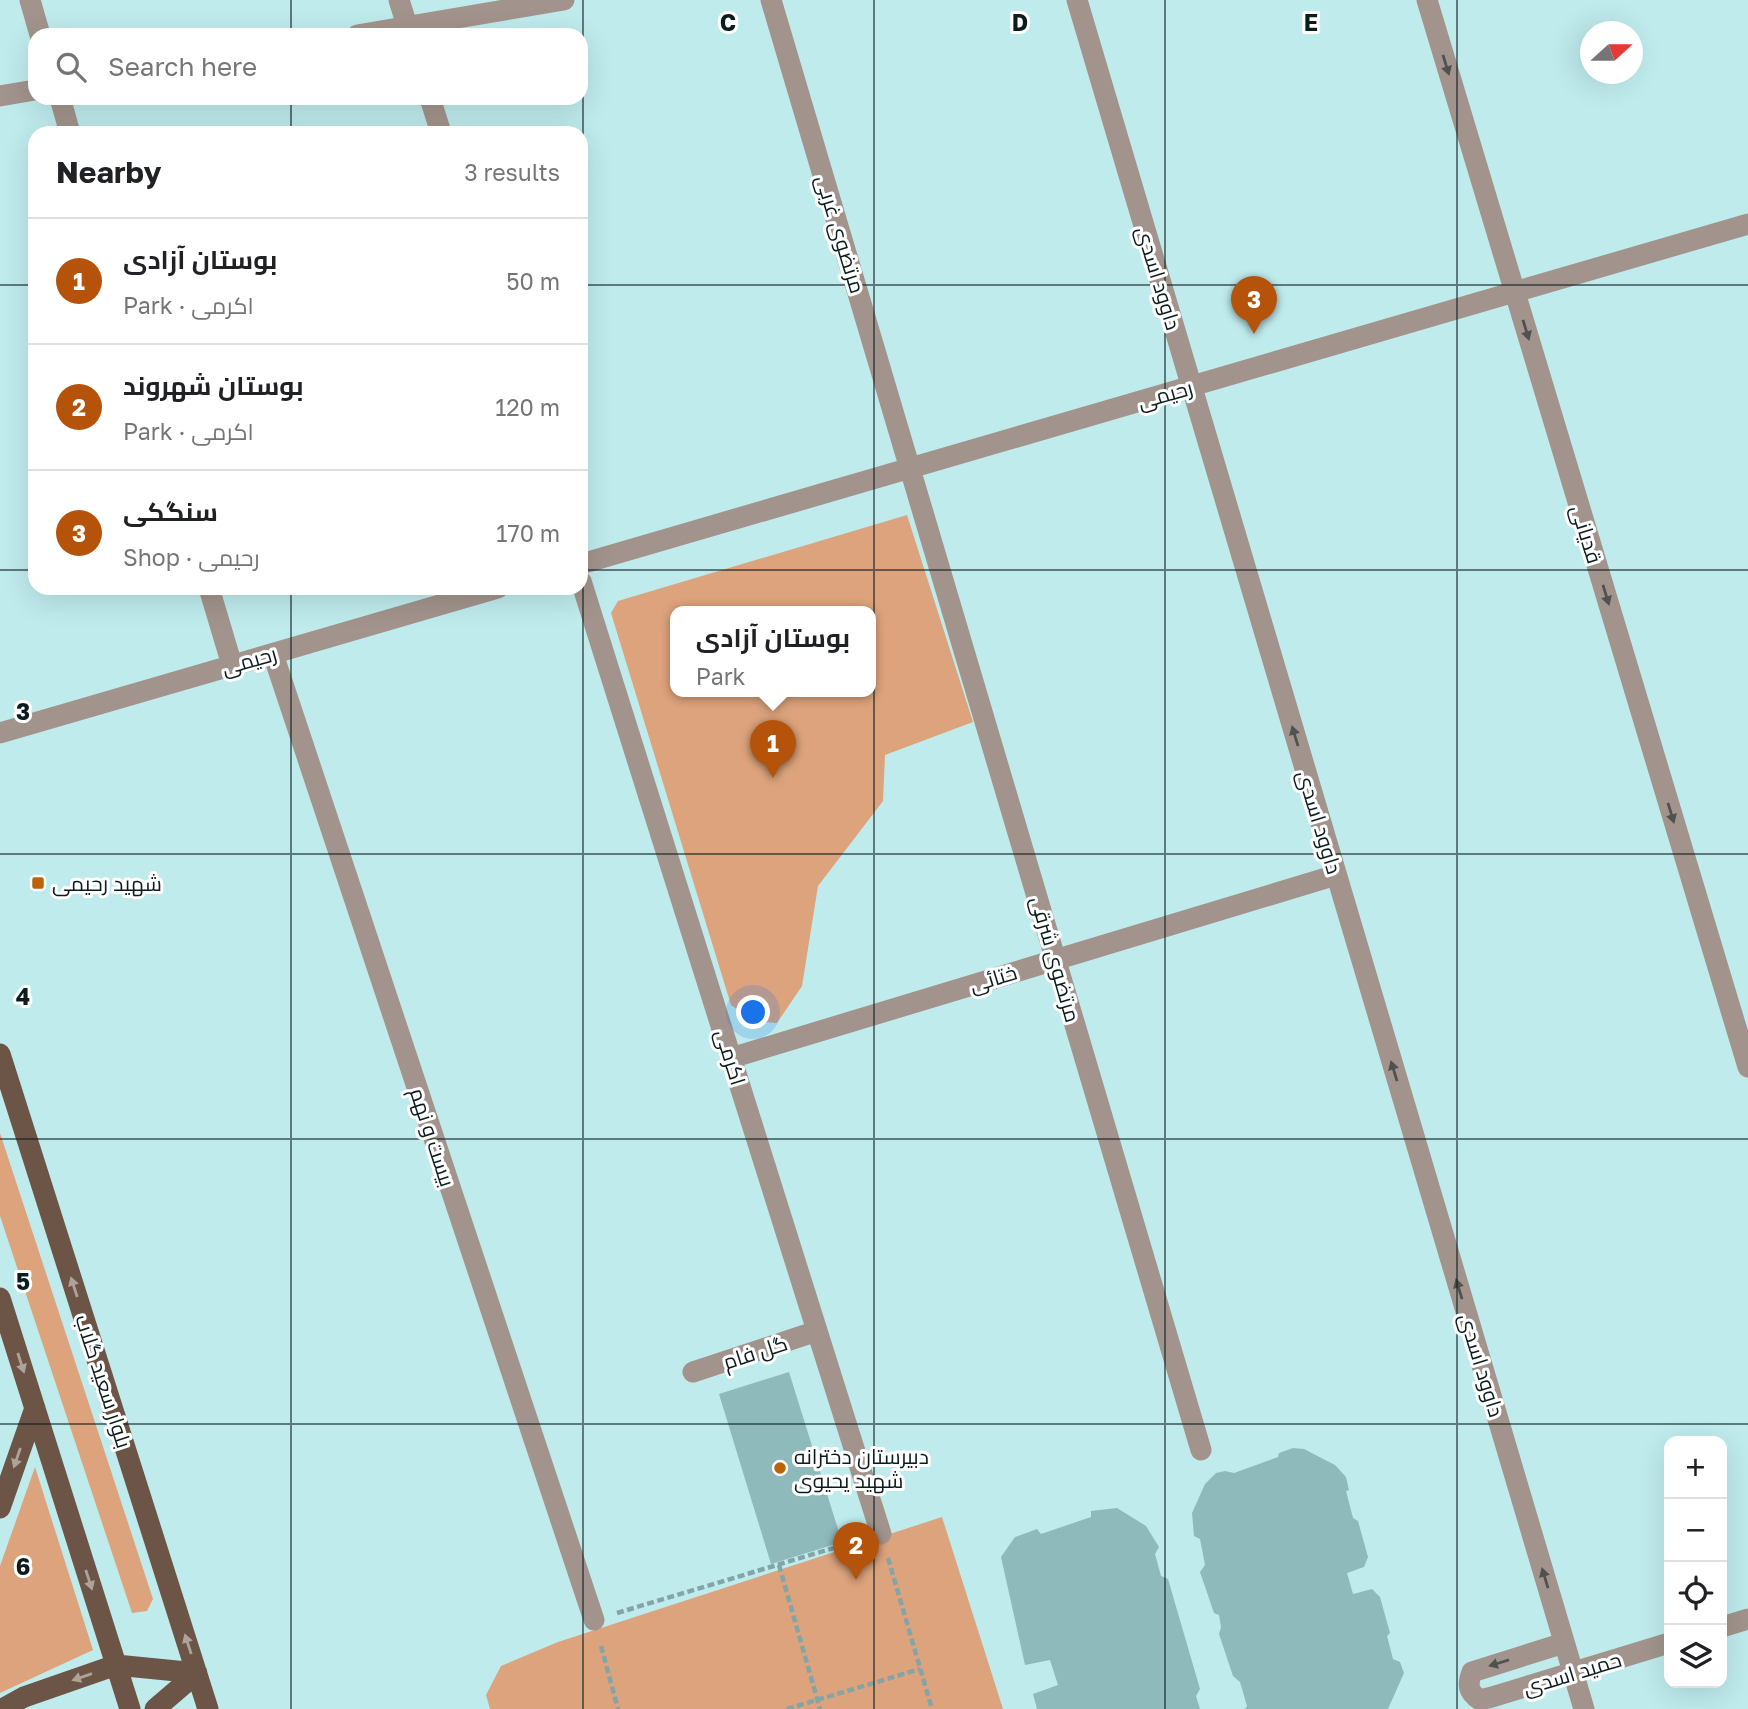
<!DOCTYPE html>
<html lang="en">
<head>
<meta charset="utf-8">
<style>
	body { margin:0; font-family:"Golos Text",Cairo,sans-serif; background:#f2f2f2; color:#202124 }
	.controls { position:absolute; right:21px; bottom:21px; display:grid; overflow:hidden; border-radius:14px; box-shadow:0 7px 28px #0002 }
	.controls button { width:63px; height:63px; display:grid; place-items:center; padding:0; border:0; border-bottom:2px solid #e0e0e0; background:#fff; color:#202124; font:35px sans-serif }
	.compass { position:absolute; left:1580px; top:21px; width:63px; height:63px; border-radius:50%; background:#fff; box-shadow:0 7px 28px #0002; rotate:69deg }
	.you { position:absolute; left:754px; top:1013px; width:24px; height:24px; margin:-18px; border:5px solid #fff; border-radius:50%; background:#1a73e8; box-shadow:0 0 0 10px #1a73e833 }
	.badge { display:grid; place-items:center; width:46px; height:46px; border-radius:50%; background:#b45309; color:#fff; font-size:23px; font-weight:700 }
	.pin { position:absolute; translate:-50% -58px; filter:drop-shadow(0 2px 4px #0008) }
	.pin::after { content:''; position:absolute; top:37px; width:24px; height:21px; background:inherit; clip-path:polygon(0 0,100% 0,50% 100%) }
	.popup { position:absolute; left:670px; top:606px; width:206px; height:91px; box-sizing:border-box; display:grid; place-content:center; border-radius:14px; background:#fff; filter:drop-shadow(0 2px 5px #0005); font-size:23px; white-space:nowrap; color:#757577 }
	.popup b { font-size:26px; color:#202124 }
	.popup::after { content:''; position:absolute; left:50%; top:100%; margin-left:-14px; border:14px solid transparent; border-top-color:#fff }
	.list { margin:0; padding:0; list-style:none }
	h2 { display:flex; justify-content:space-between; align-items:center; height:91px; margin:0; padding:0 28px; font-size:30px }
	h2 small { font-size:23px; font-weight:400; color:#757577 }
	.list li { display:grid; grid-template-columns:46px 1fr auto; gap:21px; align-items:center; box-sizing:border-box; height:126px; padding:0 28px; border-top:2px solid #e0e0e0 }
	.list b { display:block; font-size:26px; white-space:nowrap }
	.list p { margin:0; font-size:23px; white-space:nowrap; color:#757577 }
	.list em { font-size:23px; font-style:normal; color:#757577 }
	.icon { flex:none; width:38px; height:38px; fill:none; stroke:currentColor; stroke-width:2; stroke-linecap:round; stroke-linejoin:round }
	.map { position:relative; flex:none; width:1748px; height:1709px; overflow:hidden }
	.search { position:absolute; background:#fff; box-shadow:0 7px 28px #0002; left:28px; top:28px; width:560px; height:77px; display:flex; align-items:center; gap:18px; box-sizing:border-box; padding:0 24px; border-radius:21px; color:#757577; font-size:26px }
	.panel { position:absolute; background:#fff; box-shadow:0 7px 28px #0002; left:28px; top:126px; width:560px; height:469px; border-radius:21px }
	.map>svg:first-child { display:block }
</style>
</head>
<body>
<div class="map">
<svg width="1748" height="1709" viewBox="0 0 1748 1709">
	<rect width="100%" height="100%" fill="#bfebed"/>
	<path fill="#dca37c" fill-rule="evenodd" d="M907 515 973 722 885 755 883 801 818 886 802 986 777 1023 753 1021 731 1005 611 613 618 601ZM675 612H871V692H675Z
		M0 1133 153 1599 147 1611 132 1613 0 1216Z
		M35 1467 93 1650 0 1693V1566Z
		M942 1517 1003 1709H490L486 1695 501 1666 558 1642Z"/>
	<path fill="#8fbabb" d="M789 1372 842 1542 771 1564 719 1394Z
		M1293 1448 1304 1449 1335 1465 1346 1477 1349 1490 1346 1491 1353 1518 1358 1521 1368 1557 1364 1567 1347 1573 1353 1594 1372 1589 1380 1597 1390 1633 1387 1636 1393 1659 1400 1662 1404 1673 1388 1709H1245L1247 1706 1240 1682 1233 1676 1219 1634 1221 1627 1219 1615 1214 1613 1200 1572 1205 1565 1200 1539 1194 1536 1192 1513 1205 1484 1216 1473 1225 1471 1234 1473 1278 1457 1279 1453Z
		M1117 1508 1146 1526 1159 1547 1155 1554 1161 1576 1168 1579 1200 1689 1196 1696 1200 1709H1037L1033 1694 1058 1685 1050 1660 1025 1665 1001 1557 1015 1537 1037 1529 1041 1534 1091 1517V1511Z"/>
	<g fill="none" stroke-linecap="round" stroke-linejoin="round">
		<path stroke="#83a5a7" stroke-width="4.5" stroke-dasharray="7 3.5" stroke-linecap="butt" d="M888 1558 932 1709
			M779 1565 820 1709
			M617 1613 857 1541
			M601 1646 618 1709
			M787 1709 920 1669"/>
		<path stroke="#a2948c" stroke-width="21" d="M30 0 40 35
			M399 0 410 35
			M771 0 1201 1450
			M1077 0 1584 1709
			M1427 0 1748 1067
			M357 35 564 0
			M0 96 35 90
			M60 98 70 133
			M430 98 441 133
			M581 564 1748 224
			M581 581 881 1534
			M209 588 232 665
			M273 654 594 1620
			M0 733 498 588
			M731 1058 1336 875
			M693 1372 817 1331
			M1722 1627 1748 1619
			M1564 1643 1472 1672C1467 1685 1468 1692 1480 1700L1492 1697 1669 1643"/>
		<path stroke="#6c5546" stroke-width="21" d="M0 1054 208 1709
			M0 1298 130 1709
			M0 1508 35 1408
			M2 1709 24 1697 116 1665 197 1673
			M155 1709 197 1673"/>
	</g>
	<defs><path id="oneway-solid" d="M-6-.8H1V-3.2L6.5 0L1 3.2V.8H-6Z" transform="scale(1.75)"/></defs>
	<g fill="#4f524f">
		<use href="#oneway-solid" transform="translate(1446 65) rotate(73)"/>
		<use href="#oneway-solid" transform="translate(1526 330) rotate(73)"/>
		<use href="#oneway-solid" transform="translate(1606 595) rotate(73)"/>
		<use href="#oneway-solid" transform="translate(1295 736) rotate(-107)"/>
		<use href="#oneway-solid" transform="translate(1671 813) rotate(73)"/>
		<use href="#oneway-solid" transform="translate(1394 1071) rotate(-107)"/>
		<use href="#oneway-solid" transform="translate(1459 1289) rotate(-107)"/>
		<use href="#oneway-solid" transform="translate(1545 1578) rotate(-107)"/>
		<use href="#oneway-solid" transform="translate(1499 1663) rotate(163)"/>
	</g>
	<g fill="#aea299">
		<use href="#oneway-solid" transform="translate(74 1287) rotate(-108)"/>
		<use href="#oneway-solid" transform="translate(21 1363) rotate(72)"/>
		<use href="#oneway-solid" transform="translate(17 1458) rotate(109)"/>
		<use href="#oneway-solid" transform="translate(89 1580) rotate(72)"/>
		<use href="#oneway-solid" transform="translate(188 1644) rotate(-108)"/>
		<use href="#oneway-solid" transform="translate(82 1677) rotate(161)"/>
	</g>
	<path fill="none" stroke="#0b1c1d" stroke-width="2" stroke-opacity="0.55" d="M291 0V35M583 0V1709M874 0V1709M1165 0V1709M1457 0V1709M291 98V133M0 285H35M581 285H1748M0 570H35M581 570H1748M291 588V1709M0 854H1748M0 1139H1748M0 1424H1748"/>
	<g fill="#bd6306" stroke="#fff" stroke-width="2.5">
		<rect x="31" y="876" width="14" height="14" rx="3.5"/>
		<circle cx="780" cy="1468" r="7"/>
	</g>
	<g text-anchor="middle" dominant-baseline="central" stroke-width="6" stroke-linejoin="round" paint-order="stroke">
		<g font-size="21" fill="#0b1c1d" stroke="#fff">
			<text transform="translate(841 234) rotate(73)">مرتضوی غربی</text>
			<text transform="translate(1159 278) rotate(73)">داوود اسدی</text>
			<text transform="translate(1165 394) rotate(-16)">رحیمی</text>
			<text transform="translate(1587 534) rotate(73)">قدیانی</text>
			<text transform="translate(249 660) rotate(-16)">رحیمی</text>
			<text transform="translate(1320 822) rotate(73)">داوود اسدی</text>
			<text transform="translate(1056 959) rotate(74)">مرتضوی شرقی</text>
			<text transform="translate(993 978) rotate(-17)">ختائی</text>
			<text transform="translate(731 1057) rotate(73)">اکرمی</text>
			<text transform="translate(433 1137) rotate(72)">بیست و نهم</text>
			<text transform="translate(755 1352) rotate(-18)">گل فام</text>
			<text transform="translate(1482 1365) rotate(73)">داوود اسدی</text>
			<text transform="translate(104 1381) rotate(72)">بلوار سعید گلاب</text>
			<text transform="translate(1572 1673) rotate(-17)">حمید اسدی</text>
		</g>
		<g font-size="21" fill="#0b1c1d" stroke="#fff" text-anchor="start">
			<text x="52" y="883">شهید رحیمی</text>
			<text x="794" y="1456">دبیرستان دخترانه<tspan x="794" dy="24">شهید یحیوی</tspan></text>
		</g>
	</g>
	<g font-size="23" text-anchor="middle" font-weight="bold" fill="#0b1c1d" stroke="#fff" stroke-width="6" stroke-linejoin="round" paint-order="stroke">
		<text x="728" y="31">C</text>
		<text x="1020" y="31">D</text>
		<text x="1311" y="31">E</text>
		<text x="23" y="720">3</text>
		<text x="23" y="1005">4</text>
		<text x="23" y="1290">5</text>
		<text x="23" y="1575">6</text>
	</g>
</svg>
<div class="controls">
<button>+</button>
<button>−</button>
<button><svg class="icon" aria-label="locate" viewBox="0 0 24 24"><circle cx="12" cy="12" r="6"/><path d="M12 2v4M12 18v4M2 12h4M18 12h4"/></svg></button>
<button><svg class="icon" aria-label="layers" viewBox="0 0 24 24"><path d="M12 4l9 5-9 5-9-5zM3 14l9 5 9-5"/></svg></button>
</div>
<svg class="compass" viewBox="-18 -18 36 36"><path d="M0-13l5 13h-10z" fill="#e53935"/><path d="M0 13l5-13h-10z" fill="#757577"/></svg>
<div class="you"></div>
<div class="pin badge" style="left:773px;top:778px">1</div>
<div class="popup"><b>بوستان آزادی</b>Park</div>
<div class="pin badge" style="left:856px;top:1580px">2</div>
<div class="pin badge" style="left:1254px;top:334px">3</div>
<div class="search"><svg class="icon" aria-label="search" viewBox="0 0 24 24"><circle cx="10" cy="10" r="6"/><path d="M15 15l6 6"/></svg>Search here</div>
<section class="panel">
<h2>Nearby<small>3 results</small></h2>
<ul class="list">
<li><span class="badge">1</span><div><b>بوستان آزادی</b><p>Park · اکرمی</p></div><em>50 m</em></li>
<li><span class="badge">2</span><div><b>بوستان شهروند</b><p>Park · اکرمی</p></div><em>120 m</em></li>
<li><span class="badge">3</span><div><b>سنگکی</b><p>Shop · رحیمی</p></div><em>170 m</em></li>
</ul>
</section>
</div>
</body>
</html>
